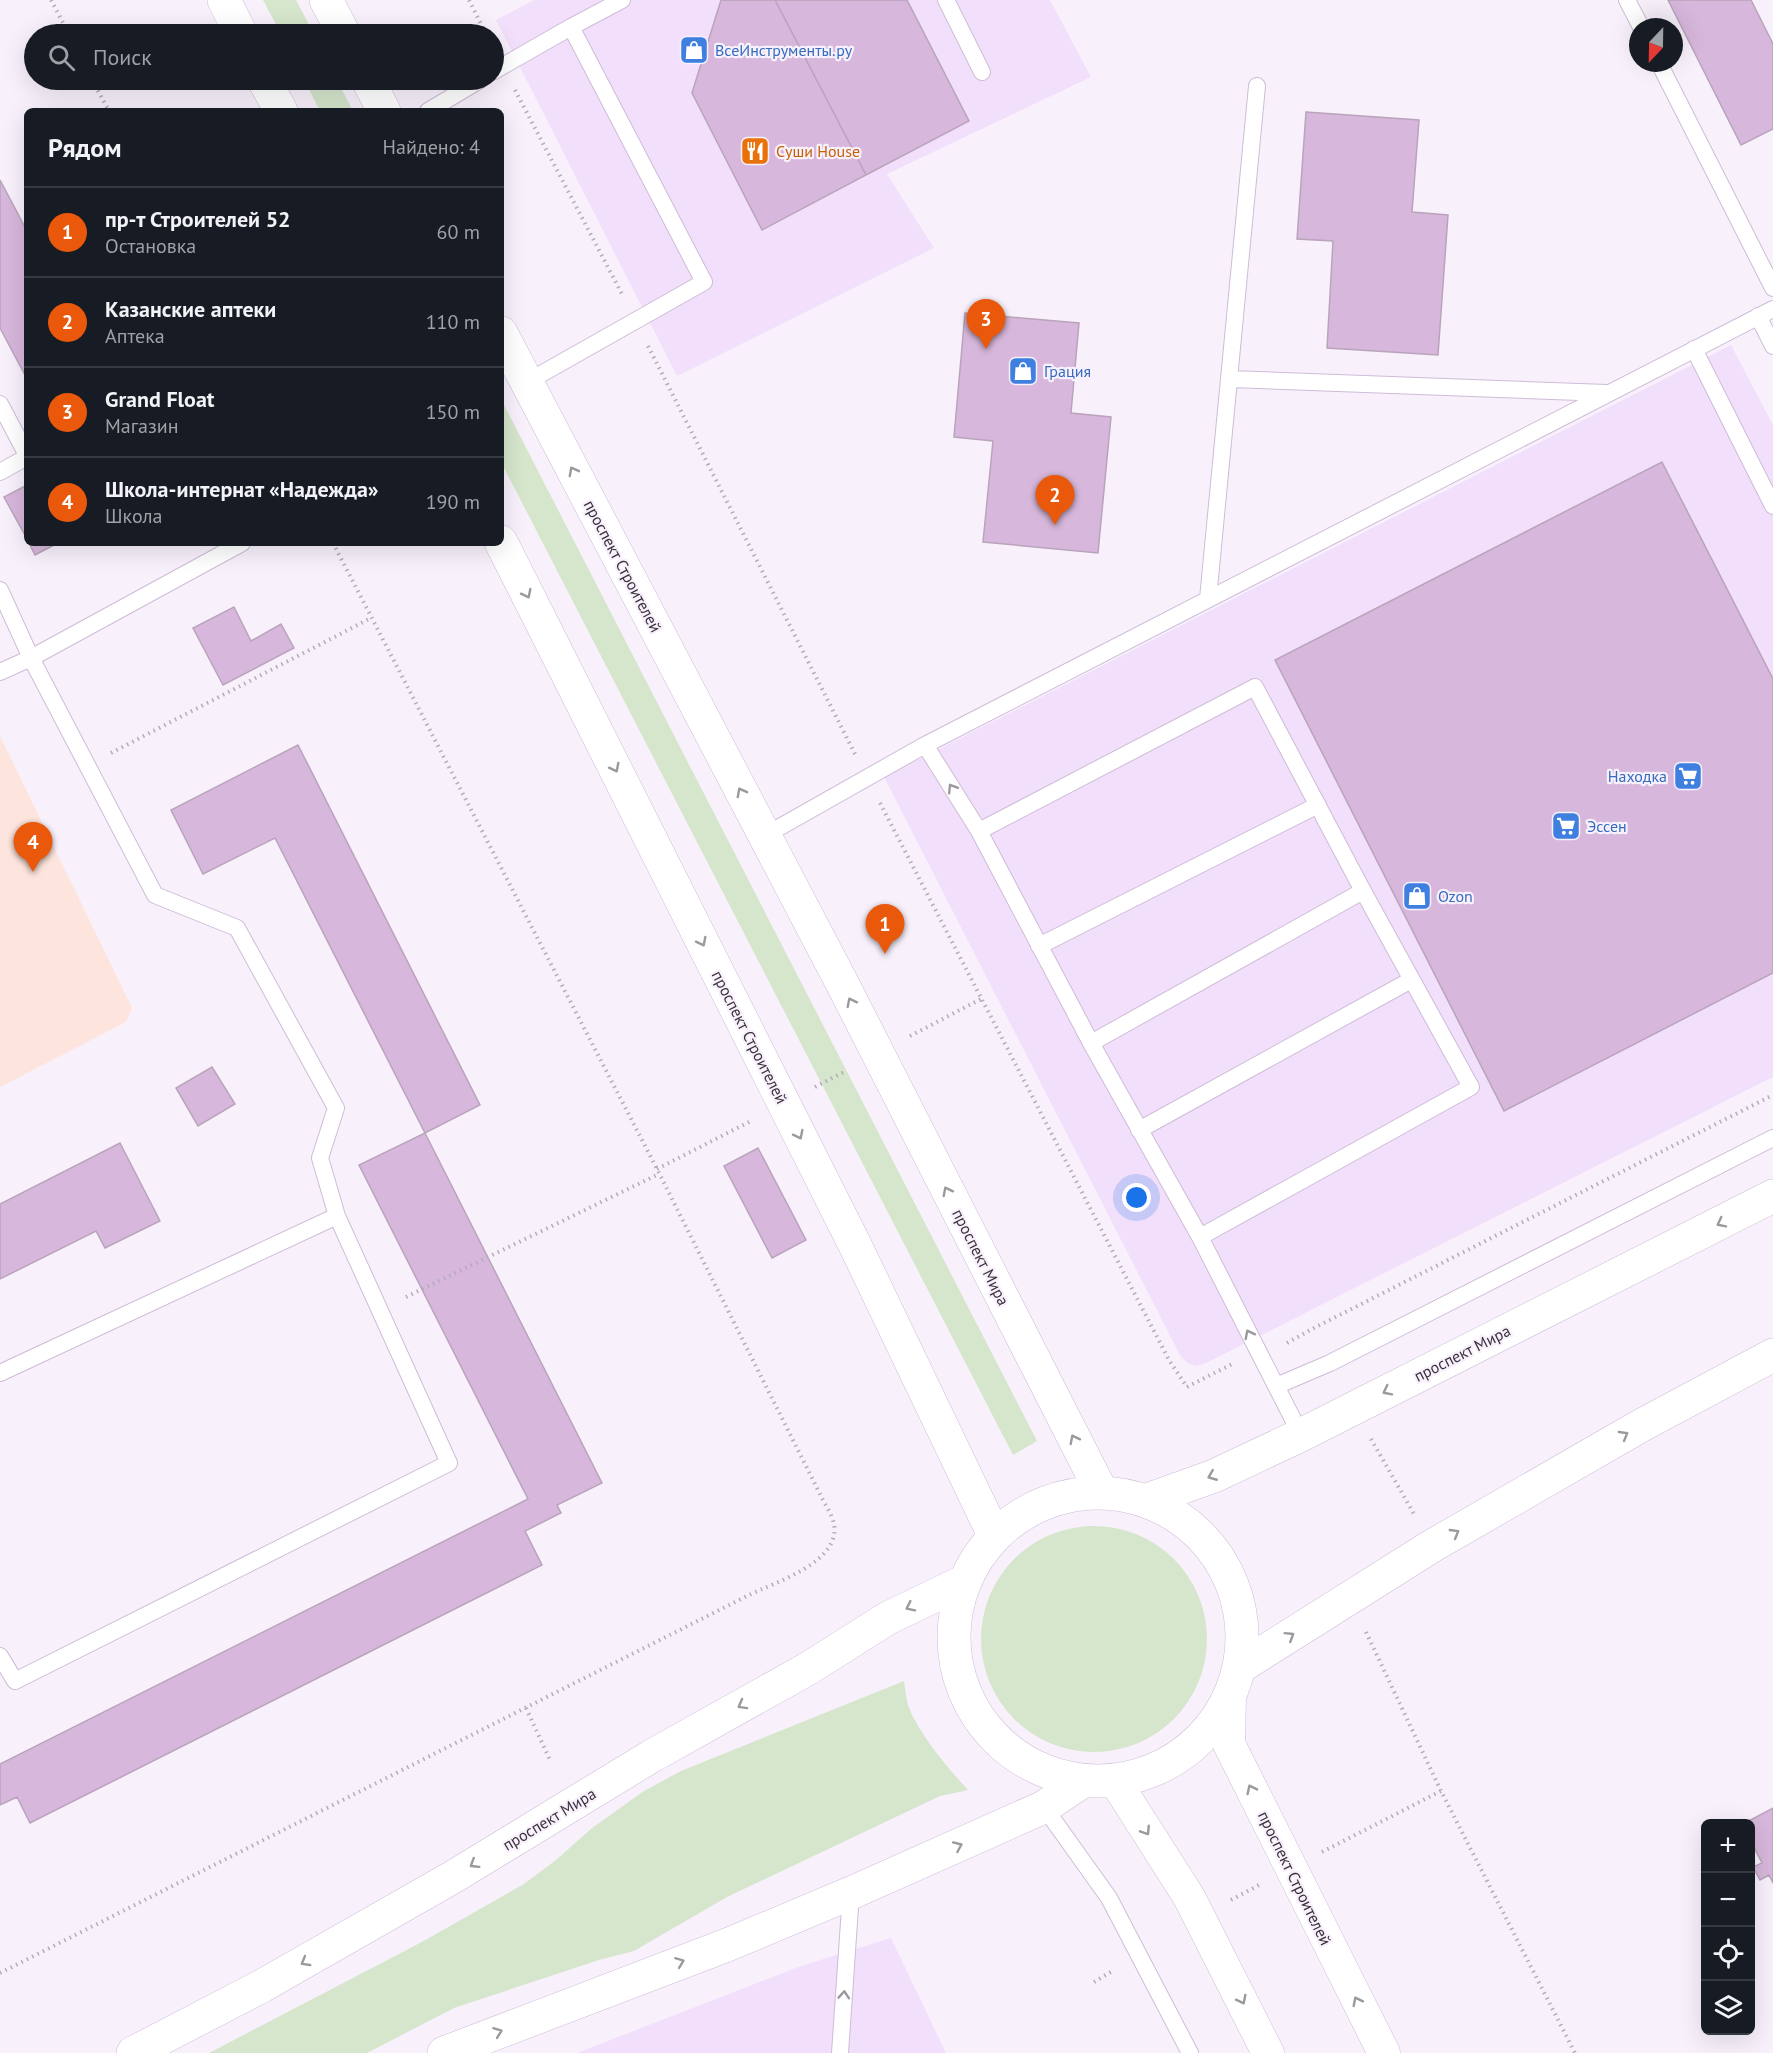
<!DOCTYPE html>
<html lang="ru">
<head>
<meta charset="utf-8">
<style>
	body { margin:0; font-family:"PT Sans",sans-serif; background:#242831; color:#f1f3f6 }
	.controls { position:absolute; right:18px; bottom:18px; display:grid; overflow:hidden; border-radius:9px; box-shadow:0 6px 24px #0002 }
	.controls button { width:54px; height:54px; display:grid; place-items:center; padding:0; border:0; border-bottom:2px solid #363941; background:#171b24; color:#f1f3f6; font:30px sans-serif }
	.compass { position:absolute; left:1629px; top:18px; width:54px; height:54px; border-radius:50%; background:#171b24; box-shadow:0 6px 24px #0002; rotate:202deg }
	.you { position:absolute; left:1137px; top:1198px; width:21px; height:21px; margin:-15px; border:4px solid #fff; border-radius:50%; background:#1a73e8; box-shadow:0 0 0 9px #1a73e833 }
	.badge { display:grid; place-items:center; width:39px; height:39px; border-radius:50%; background:#ea580c; color:#fff; font-size:20px; font-weight:700 }
	.pin { position:absolute; translate:-50% -50px; filter:drop-shadow(0 2px 3px #0008) }
	.pin::after { content:''; position:absolute; top:32px; width:21px; height:18px; background:inherit; clip-path:polygon(0 0,100% 0,50% 100%) }
	.list { margin:0; padding:0; list-style:none }
	h2 { display:flex; justify-content:space-between; align-items:center; height:78px; margin:0; padding:0 24px; font-size:26px }
	h2 small { font-size:20px; font-weight:400; color:#9ea1a6 }
	.list li { display:grid; grid-template-columns:39px 1fr auto; gap:18px; align-items:center; box-sizing:border-box; height:90px; padding:0 24px; border-top:2px solid #363941 }
	.list b { display:block; font-size:22px; white-space:nowrap }
	.list p { margin:0; font-size:20px; white-space:nowrap; color:#9ea1a6 }
	.list em { font-size:20px; font-style:normal; color:#9ea1a6 }
	.icon { flex:none; width:33px; height:33px; fill:none; stroke:currentColor; stroke-width:2; stroke-linecap:round; stroke-linejoin:round }
	.map { position:relative; flex:none; width:1773px; height:2053px; overflow:hidden }
	.search { position:absolute; background:#171b24; box-shadow:0 6px 24px #0002; left:24px; top:24px; width:480px; height:66px; display:flex; align-items:center; gap:15px; box-sizing:border-box; padding:0 21px; border-radius:33px; color:#9ea1a6; font-size:22px }
	.panel { position:absolute; background:#171b24; box-shadow:0 6px 24px #0002; left:24px; top:108px; width:480px; height:438px; border-radius:9px }
	.map>svg:first-child { display:block }
</style>
</head>
<body>
<div class="map">
<svg width="1773" height="2053" viewBox="0 0 1773 2053">
	<rect width="100%" height="100%" fill="#f8f1fc"/>
	<path fill="#f2dffb" d="M534 0H1050L1091 77 887 174 934 248 677 376 496 20Z
		M1731 345 1773 425V1077L1206 1363 1197 1366 1189 1364 1181 1357 884 777Z
		M891 1938 946 2053H577L801 1966Z"/>
	<path fill="#fde4dc" d="M0 736 132 1008 126 1022 0 1087Z"/>
	<path fill="#d5e6cc" d="M263 0H296L314 34H281Z
		M304 80H337L353 111H320Z
		M501 399 1037 1441 1013 1455 501 462Z
		M981 1639a113 113 0 1 1 226 0a113 113 0 1 1-226 0Z
		M904 1681C905 1689 906 1697 908 1705 918 1733 948 1768 968 1790L940 1796 727 1897 634 1951 599 1960 454 2008 367 2053H209L420 1943 524 1884 556 1860 592 1828 644 1791 681 1771Z"/>
	<path fill="#d7b7db" stroke="#b9a4bc" stroke-width="1.5" d="M721 0H775L866 175 762 230 692 93Z
		M775 0H907L969 121 866 175Z
		M1668 0H1751L1773 44V129L1741 145Z
		M1306 112 1419 120 1412 212 1448 215 1438 355 1327 348 1333 241 1297 239Z
		M0 180 27 231V379L0 328Z
		M965 313 1079 323 1071 413 1111 417 1098 553 983 542 993 441 954 437Z
		M1662 462 1773 679V973L1504 1111 1275 660Z
		M27 485V539L4 497Z
		M29 543H58L35 555Z
		M234 607 251 641 281 624 294 648 223 685 193 628Z
		M298 745 480 1105 425 1133 275 838 203 874 171 810Z
		M212 1067 235 1104 198 1126 176 1088Z
		M425 1133 602 1483 557 1505 561 1513 525 1531 542 1565 30 1823 17 1797 0 1805V1764L528 1499 359 1165Z
		M120 1143 160 1221 105 1248 96 1231 0 1279V1204Z
		M758 1148 806 1240 772 1258 724 1166Z
		M1773 1808V1883L1769 1875 1760 1880 1753 1867 1762 1863 1750 1840V1824H1743Z"/>
	<g fill="none" stroke-linecap="round" stroke-linejoin="round">
		<g stroke="#cebcd7" stroke-width="18">
			<path id="service" d="M946 0 982 72
				M1627 0 1641 27
				M571 27 622 0
				M1659 63 1773 288
				M494 71 571 27 704 282 527 382
				M428 111 480 80
				M1758 316 1773 346
				M1694 349 1773 506
				M1230 379 1607 393
				M0 404 27 455
				M0 472 27 457
				M0 590 31 658 242 543
				M1208 599 1257 86
				M0 672 31 658 155 895 237 928 336 1108 320 1158 337 1216 0 1373
				M925 745 979 831
				M764 836 925 745 1773 309
				M1039 946 1318 805
				M1091 1043 1363 891
				M1139 1130 1411 980
				M1200 1237 1471 1087 1363 891 1255 687 979 831 1091 1043 1200 1237 1301 1435
				M1276 1386 1330 1363 1773 1138
				M0 1656 15 1681 449 1463 337 1216
				M1044 1807 1109 1898 1190 2053
				M840 2053 851 1893"/>
		</g>
		<g stroke="#cebcd7" stroke-width="33">
			<path id="minor" d="M1230 1697 1229 1744 1384 2053
				M1115 1781 1189 1897 1268 2053"/>
		</g>
		<g stroke="#cebcd7" stroke-width="34">
			<path id="tertiary" d="M1147 1500 1214 1476 1301 1435 1773 1196
				M1240 1667 1432 1546 1642 1425 1773 1355"/>
		</g>
		<g stroke="#cebcd7" stroke-width="34">
			<path id="secondary" d="M224 0 241 34
				M326 0 344 34
				M264 80 281 111
				M368 80 384 111
				M501 333 842 983 1101 1491
				M501 542 855 1245 994 1535
				M954 1637a144 144 0 1 1 288 0a144 144 0 1 1-288 0Z
				M133 2053 262 1986 453 1877 650 1757 809 1668 888 1618 963 1582
				M444 2053 727 1945 851 1893 1044 1807 1083 1781"/>
		</g>
		<path stroke="#b4adb8" stroke-width="4" stroke-dasharray="1.5 4.5" stroke-linecap="butt" d="M51 0 69 34
			M469 0 486 34
			M92 80 109 111
			M515 90 623 296
			M648 346 855 754
			M111 753 371 618
			M880 803 1169 1360 1187 1387 1234 1363
			M910 1036 981 999
			M815 1087 846 1071
			M657 1169 753 1120
			M406 1297 659 1174
			M1287 1343 1314 1328 1773 1095
			M1371 1439 1414 1514
			M1366 1632 1441 1791 1575 2053
			M526 1708 550 1760
			M1322 1852 1441 1791
			M1231 1900 1259 1885
			M0 1973 749 1595C776 1582 841 1562 834 1524 832 1514 824 1503 820 1494L657 1169 333 543
			M1094 1982 1114 1970"/>
		<use href="#service" stroke="#fff" stroke-width="16"/>
		<use href="#minor" stroke="#fff" stroke-width="32"/>
		<use href="#tertiary" stroke="#fff" stroke-width="33"/>
		<use href="#secondary" stroke="#fff" stroke-width="33"/>
	</g>
	<defs><path id="oneway-chevron" d="M-2-3.5L2.5 0L-2 3.5" fill="none" stroke-width="1.6" stroke-linecap="round" stroke-linejoin="round" transform="scale(1.5)"/></defs>
	<g stroke="#9c989e">
		<use href="#oneway-chevron" transform="translate(573 471) rotate(-118)"/>
		<use href="#oneway-chevron" transform="translate(527 594) rotate(63)"/>
		<use href="#oneway-chevron" transform="translate(615 768) rotate(63)"/>
		<use href="#oneway-chevron" transform="translate(952 788) rotate(-122)"/>
		<use href="#oneway-chevron" transform="translate(741 792) rotate(-118)"/>
		<use href="#oneway-chevron" transform="translate(702 942) rotate(63)"/>
		<use href="#oneway-chevron" transform="translate(851 1002) rotate(-117)"/>
		<use href="#oneway-chevron" transform="translate(799 1135) rotate(63)"/>
		<use href="#oneway-chevron" transform="translate(947 1191) rotate(-117)"/>
		<use href="#oneway-chevron" transform="translate(1721 1223) rotate(153)"/>
		<use href="#oneway-chevron" transform="translate(1249 1334) rotate(-117)"/>
		<use href="#oneway-chevron" transform="translate(1387 1391) rotate(153)"/>
		<use href="#oneway-chevron" transform="translate(1624 1435) rotate(-30)"/>
		<use href="#oneway-chevron" transform="translate(1074 1439) rotate(-117)"/>
		<use href="#oneway-chevron" transform="translate(1212 1476) rotate(158)"/>
		<use href="#oneway-chevron" transform="translate(1455 1533) rotate(-30)"/>
		<use href="#oneway-chevron" transform="translate(910 1607) rotate(154)"/>
		<use href="#oneway-chevron" transform="translate(1290 1636) rotate(-32)"/>
		<use href="#oneway-chevron" transform="translate(742 1705) rotate(151)"/>
		<use href="#oneway-chevron" transform="translate(1251 1789) rotate(-116)"/>
		<use href="#oneway-chevron" transform="translate(1146 1831) rotate(57)"/>
		<use href="#oneway-chevron" transform="translate(958 1846) rotate(-24)"/>
		<use href="#oneway-chevron" transform="translate(474 1864) rotate(148)"/>
		<use href="#oneway-chevron" transform="translate(305 1962) rotate(150)"/>
		<use href="#oneway-chevron" transform="translate(680 1962) rotate(-21)"/>
		<use href="#oneway-chevron" transform="translate(844 1995) rotate(-86)"/>
		<use href="#oneway-chevron" transform="translate(1242 2000) rotate(63)"/>
		<use href="#oneway-chevron" transform="translate(1357 2001) rotate(-117)"/>
		<use href="#oneway-chevron" transform="translate(498 2032) rotate(-21)"/>
	</g>
	<defs>
		<g id="shop-square" transform="scale(1.5)"><rect x="-9" y="-9" width="18" height="18" rx="4" fill="#3f7fe0" stroke="#f8f1fc"/><path d="M-5-2.5h2.3a2.7 3.5 0 0 1 5.4 0H5L5.5 6h-11ZM-1.5-2.5h3a1.5 2.3 0 0 0-3 0Z" fill="#fff"/></g>
		<g id="restaurant-square" transform="scale(1.5)"><rect x="-9" y="-9" width="18" height="18" rx="4" fill="#e8710a" stroke="#f8f1fc"/><path d="M-5-6h1v4h1v-4h1v4h1v-4h1v5L-1.5 .5V6h-2V.5L-5-1ZM5-6V6H3V1.5H1.5Q1.5-4 5-6Z" fill="#fff"/></g>
		<g id="supermarket-square" transform="scale(1.5)"><rect x="-9" y="-9" width="18" height="18" rx="4" fill="#3f7fe0" stroke="#f8f1fc"/><path d="M-6-5.5h2.5l.6 2H6L4.5 2H-2.5L-4.4-4H-6ZM-1.5 3.2a1.3 1.3 0 1 0 .1 0ZM3 3.2a1.3 1.3 0 1 0 .1 0Z" fill="#fff"/></g>
	</defs>
	<g fill-rule="evenodd">
		<use href="#shop-square" x="694" y="50"/>
		<use href="#restaurant-square" x="755" y="151"/>
		<use href="#shop-square" x="1023" y="371"/>
		<use href="#supermarket-square" x="1688" y="776"/>
		<use href="#supermarket-square" x="1566" y="826"/>
		<use href="#shop-square" x="1417" y="896"/>
	</g>
	<g text-anchor="middle" dominant-baseline="central" stroke-width="4.5" stroke-linejoin="round" paint-order="stroke">
		<g font-size="16" fill="#366cbe" stroke="#f8f1fc" text-anchor="start">
			<text x="715" y="50">ВсеИнструменты.ру</text>
			<text x="1044" y="371">Грация</text>
			<text x="1667" y="776" text-anchor="end">Находка</text>
			<text x="1587" y="826">Эссен</text>
			<text x="1438" y="896">Ozon</text>
		</g>
		<g font-size="16" fill="#c56008" stroke="#f8f1fc" text-anchor="start">
			<text x="776" y="151">Суши House</text>
		</g>
		<g font-size="16" fill="#39323c" stroke="#f8f1fc">
			<text transform="translate(623 566) rotate(62)">проспект Строителей</text>
			<text transform="translate(750 1037) rotate(63)">проспект Строителей</text>
			<text transform="translate(981 1257) rotate(63)">проспект Мира</text>
			<text transform="translate(1462 1353) rotate(-27)">проспект Мира</text>
			<text transform="translate(549 1819) rotate(-31)">проспект Мира</text>
			<text transform="translate(1295 1878) rotate(64)">проспект Строителей</text>
		</g>
	</g>
</svg>
<div class="controls">
<button>+</button>
<button>−</button>
<button><svg class="icon" aria-label="locate" viewBox="0 0 24 24"><circle cx="12" cy="12" r="6"/><path d="M12 2v4M12 18v4M2 12h4M18 12h4"/></svg></button>
<button><svg class="icon" aria-label="layers" viewBox="0 0 24 24"><path d="M12 4l9 5-9 5-9-5zM3 14l9 5 9-5"/></svg></button>
</div>
<svg class="compass" viewBox="-18 -18 36 36"><path d="M0-13l5 13h-10z" fill="#e53935"/><path d="M0 13l5-13h-10z" fill="#9ea1a6"/></svg>
<div class="you"></div>
<div class="pin badge" style="left:885px;top:954px">1</div>
<div class="pin badge" style="left:1055px;top:525px">2</div>
<div class="pin badge" style="left:986px;top:349px">3</div>
<div class="pin badge" style="left:33px;top:872px">4</div>
<div class="search"><svg class="icon" aria-label="search" viewBox="0 0 24 24"><circle cx="10" cy="10" r="6"/><path d="M15 15l6 6"/></svg>Поиск</div>
<section class="panel">
<h2>Рядом<small>Найдено: 4</small></h2>
<ul class="list">
<li><span class="badge">1</span><div><b>пр-т Строителей 52</b><p>Остановка</p></div><em>60 m</em></li>
<li><span class="badge">2</span><div><b>Казанские аптеки</b><p>Аптека</p></div><em>110 m</em></li>
<li><span class="badge">3</span><div><b>Grand Float</b><p>Магазин</p></div><em>150 m</em></li>
<li><span class="badge">4</span><div><b>Школа-интернат «Надежда»</b><p>Школа</p></div><em>190 m</em></li>
</ul>
</section>
</div>
</body>
</html>
